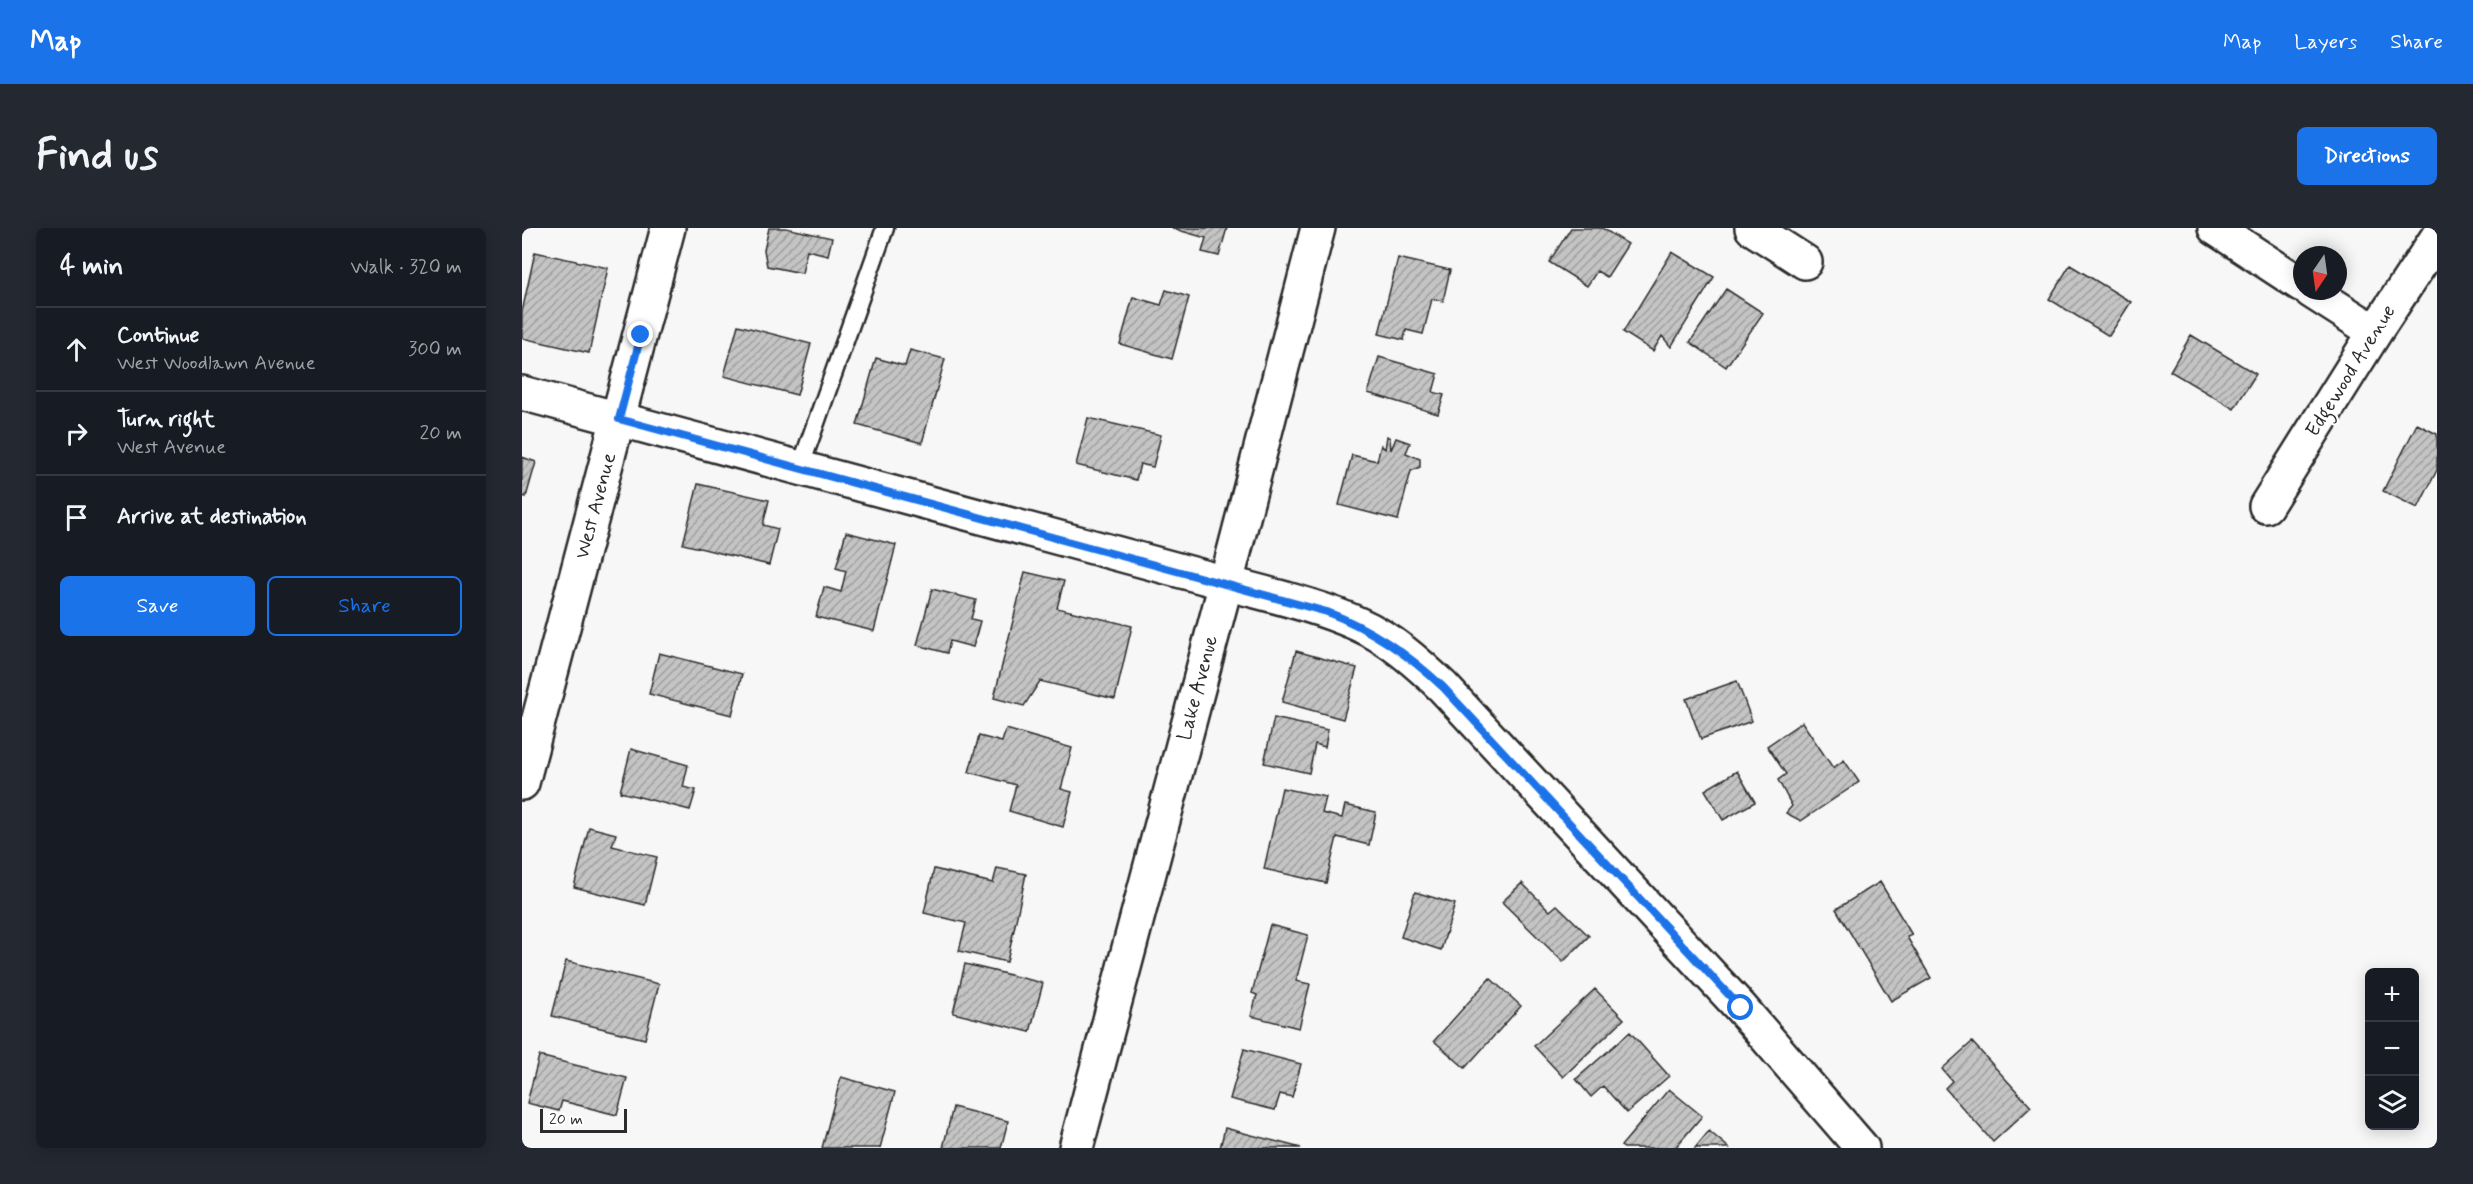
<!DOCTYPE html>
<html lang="en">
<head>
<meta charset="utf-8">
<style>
	body { margin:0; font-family:Mynerve,sans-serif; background:#242831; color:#f1f3f6 }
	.controls { position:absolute; right:18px; bottom:18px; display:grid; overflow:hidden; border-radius:9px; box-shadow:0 3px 15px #0003 }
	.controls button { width:54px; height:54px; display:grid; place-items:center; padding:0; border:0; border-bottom:2px solid #363941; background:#171b24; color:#f1f3f6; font:30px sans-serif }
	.compass { position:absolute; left:1771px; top:18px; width:54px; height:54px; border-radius:50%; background:#171b24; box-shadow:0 3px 15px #0003; rotate:193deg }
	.scale { position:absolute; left:18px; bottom:15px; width:87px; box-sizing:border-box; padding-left:6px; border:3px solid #2b2b2b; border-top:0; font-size:16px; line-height:21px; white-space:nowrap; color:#2b2b2b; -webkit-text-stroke:4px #fff; paint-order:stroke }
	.stop { position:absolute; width:18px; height:18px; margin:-14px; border:4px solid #1a73e8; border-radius:50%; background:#fff }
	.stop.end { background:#1a73e8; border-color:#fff; box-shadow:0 2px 6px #0008 }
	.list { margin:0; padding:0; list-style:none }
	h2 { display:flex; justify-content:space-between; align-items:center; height:78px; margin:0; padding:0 24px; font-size:26px }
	h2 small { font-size:20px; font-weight:400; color:#9ea1a6 }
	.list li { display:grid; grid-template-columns:39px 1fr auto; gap:18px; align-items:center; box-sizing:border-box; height:84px; padding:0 24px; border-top:2px solid #363941 }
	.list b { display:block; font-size:22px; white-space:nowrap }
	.list p { margin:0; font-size:20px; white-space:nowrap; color:#9ea1a6 }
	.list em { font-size:20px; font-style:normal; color:#9ea1a6 }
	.actions { display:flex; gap:12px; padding:18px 24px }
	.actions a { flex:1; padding:14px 0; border:2px solid #1a73e8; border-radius:9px; text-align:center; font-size:21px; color:#1a73e8 }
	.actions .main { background:#1a73e8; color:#fff }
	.icon { flex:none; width:33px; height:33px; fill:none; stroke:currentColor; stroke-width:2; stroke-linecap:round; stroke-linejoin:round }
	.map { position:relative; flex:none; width:1915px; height:920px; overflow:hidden; border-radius:9px }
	header { display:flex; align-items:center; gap:36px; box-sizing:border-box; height:84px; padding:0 30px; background:#1a73e8; color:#fff }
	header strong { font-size:28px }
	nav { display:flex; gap:33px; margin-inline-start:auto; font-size:21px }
	.intro { display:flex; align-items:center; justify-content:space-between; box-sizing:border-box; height:144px; padding:0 36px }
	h1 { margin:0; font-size:42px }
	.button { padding:15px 27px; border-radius:9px; background:#1a73e8; color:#fff; font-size:21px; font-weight:700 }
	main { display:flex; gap:36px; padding:0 36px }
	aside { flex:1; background:#171b24; border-radius:9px; box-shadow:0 3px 15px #0003 }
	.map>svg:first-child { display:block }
</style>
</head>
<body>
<header>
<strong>Map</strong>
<nav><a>Map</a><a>Layers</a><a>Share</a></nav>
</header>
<div class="intro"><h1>Find us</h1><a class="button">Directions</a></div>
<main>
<aside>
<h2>4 min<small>Walk · 320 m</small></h2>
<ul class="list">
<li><svg class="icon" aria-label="ahead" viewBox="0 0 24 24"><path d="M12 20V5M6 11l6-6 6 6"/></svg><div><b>Continue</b><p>West Woodlawn Avenue</p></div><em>300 m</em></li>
<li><svg class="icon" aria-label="right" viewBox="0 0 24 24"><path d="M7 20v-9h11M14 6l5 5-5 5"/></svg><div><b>Turn right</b><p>West Avenue</p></div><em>20 m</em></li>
<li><svg class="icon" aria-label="arrive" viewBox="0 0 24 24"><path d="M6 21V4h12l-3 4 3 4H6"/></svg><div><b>Arrive at destination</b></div></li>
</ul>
<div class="actions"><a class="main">Save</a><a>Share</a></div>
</aside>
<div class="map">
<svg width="1915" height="920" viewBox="0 0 1915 920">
	<defs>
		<pattern id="building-hatch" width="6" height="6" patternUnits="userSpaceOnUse" patternTransform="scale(1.5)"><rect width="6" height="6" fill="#c4c4c4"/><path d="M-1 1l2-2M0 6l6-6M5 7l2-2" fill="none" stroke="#9f9f9f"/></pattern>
	</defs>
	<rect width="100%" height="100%" fill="#f7f7f7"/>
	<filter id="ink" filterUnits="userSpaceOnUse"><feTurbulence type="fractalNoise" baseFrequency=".0167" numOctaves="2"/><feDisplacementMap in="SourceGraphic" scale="12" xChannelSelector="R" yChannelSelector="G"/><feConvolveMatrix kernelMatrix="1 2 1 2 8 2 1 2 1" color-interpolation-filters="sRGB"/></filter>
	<g filter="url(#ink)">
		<path fill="url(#building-hatch)" stroke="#2b2b2b" stroke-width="1.5" d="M247 0H264L310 10 306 27 285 22 280 45 245 38 242 22Z
			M649 0H705L697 28 680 24 684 10Z
			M1049 0H1080L1106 16 1085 49 1075 43 1065 58 1027 34Z
			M13 24 86 40 67 125 0 110V84Z
			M1150 24 1192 49 1149 119 1140 108 1131 123 1101 104Z
			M876 30 928 42 921 73 910 71 901 106 884 102 882 112 857 106Z
			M1548 37 1609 74 1587 108 1527 71Z
			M1204 61 1241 85 1204 139 1168 114Z
			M644 62 667 69 650 131 598 116 611 69 639 77Z
			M216 97 289 116 275 167 202 148Z
			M1669 107 1734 146 1712 181 1648 143Z
			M388 122 423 131 400 215 335 197 354 130 383 138Z
			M857 129 916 146 911 164 922 167 916 186 846 165Z
			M566 190 639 207 631 239 618 236 614 252 554 237Z
			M1895 196 1915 206V242L1896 280 1861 263Z
			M865 208 868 210 869 222 874 210 888 215 884 225 898 231V239L889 243 876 292 817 277 830 227 855 233 859 217 863 221Z
			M0 229 14 234 4 269 0 268Z
			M176 256 247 272 241 297 256 301 247 337 161 316Z
			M324 304 374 317 352 403 294 389 302 359 319 364 324 343 314 340Z
			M503 344 542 353 535 380 610 398 593 471 518 453 502 478 472 470Z
			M410 361 454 372 449 391 458 393 451 419 428 413 425 425 395 417Z
			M774 423 835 440 821 491 760 474Z
			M137 425 220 446 210 487 127 466Z
			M1215 453 1230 493 1179 511 1164 471Z
			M752 490 806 502 803 519 793 516 787 545 742 535Z
			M1280 494 1311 540 1322 532 1337 554 1279 593 1264 585 1270 578 1256 552 1264 546 1245 518Z
			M484 501 550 520 539 561 550 564 541 599 487 583 494 557 447 544 457 508 480 514Z
			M109 521 166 537 161 559 174 562 168 582 98 564Z
			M1215 543 1233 574 1201 592 1183 562Z
			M760 560 804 569 800 585 820 590 823 577 854 584 847 617 815 609 804 655 742 641Z
			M67 599 94 606 90 618 135 629 123 677 52 659Z
			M475 640 504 646 485 734 437 723 444 695 402 685 412 641 471 655Z
			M1358 654 1390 707 1385 709 1409 750 1369 773 1314 681Z
			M1000 655 1028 683 1035 677 1067 708 1041 734 980 674Z
			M893 664 933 676 919 722 879 709Z
			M748 697 786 707 774 753 788 756 777 800 729 788 735 767 730 765Z
			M44 733 137 756 123 811 30 788Z
			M443 736 521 755 508 804 431 785Z
			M968 750 999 778 943 840 912 813Z
			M1073 761 1102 791 1041 849 1012 818Z
			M1108 804 1147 848 1105 885 1081 858 1069 869 1054 851Z
			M1450 814 1509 879 1471 914 1423 860 1430 853 1420 841Z
			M722 821 779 836 770 869 758 866 753 882 708 871Z
			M17 828 105 850 95 887 40 873 37 883 5 875Z
			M319 849 373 864 358 920H300Z
			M1147 861 1180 888 1153 920H1102L1099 918Z
			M431 879 486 893 479 920H421Z
			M703 900 779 920H698Z
			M1187 903 1207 920H1173Z"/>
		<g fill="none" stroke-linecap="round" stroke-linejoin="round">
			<g stroke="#2b2b2b" stroke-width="21">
				<path id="service" d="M278 240 363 0"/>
			</g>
			<g stroke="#2b2b2b" stroke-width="38">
				<path id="minor" d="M1230 0 1283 34
					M1693 0 1780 57
					M1789 63 1853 104
					M1744 278 1853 104 1915 10
					M554 920 704 355 796 0"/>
			</g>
			<g stroke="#2b2b2b" stroke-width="38">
				<path id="tertiary" d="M0 165 704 355C748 367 794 377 836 396 868 410 896 435 921 459L1219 780 1340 920
					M0 555 146 0"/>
			</g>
			<use href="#service" stroke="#fff" stroke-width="16"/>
			<use href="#minor" stroke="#fff" stroke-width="33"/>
			<use href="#tertiary" stroke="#fff" stroke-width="33"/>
		</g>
	</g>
	<g fill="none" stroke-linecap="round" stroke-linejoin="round" filter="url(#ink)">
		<path stroke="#1a73e8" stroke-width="8" d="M119 107 97 191 805 384C850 401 886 426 921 459L1219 780"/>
	</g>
	<g text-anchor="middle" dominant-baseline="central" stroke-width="4.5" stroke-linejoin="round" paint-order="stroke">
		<g font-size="20" fill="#2b2b2b" stroke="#fff">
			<text transform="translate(1829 143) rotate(-58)">Edgewood Avenue</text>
			<text transform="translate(74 278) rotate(-75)">West Avenue</text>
			<text transform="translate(676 460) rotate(-75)">Lake Avenue</text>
		</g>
	</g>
</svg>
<div class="controls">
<button>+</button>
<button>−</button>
<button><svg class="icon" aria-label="layers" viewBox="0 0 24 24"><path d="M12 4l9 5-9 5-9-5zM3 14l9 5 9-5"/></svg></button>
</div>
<svg class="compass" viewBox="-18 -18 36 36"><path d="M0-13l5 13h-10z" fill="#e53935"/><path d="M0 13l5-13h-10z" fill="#9ea1a6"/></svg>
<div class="scale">20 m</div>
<div class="stop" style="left:1219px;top:780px"></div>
<div class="stop end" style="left:119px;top:107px"></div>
</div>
</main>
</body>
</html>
